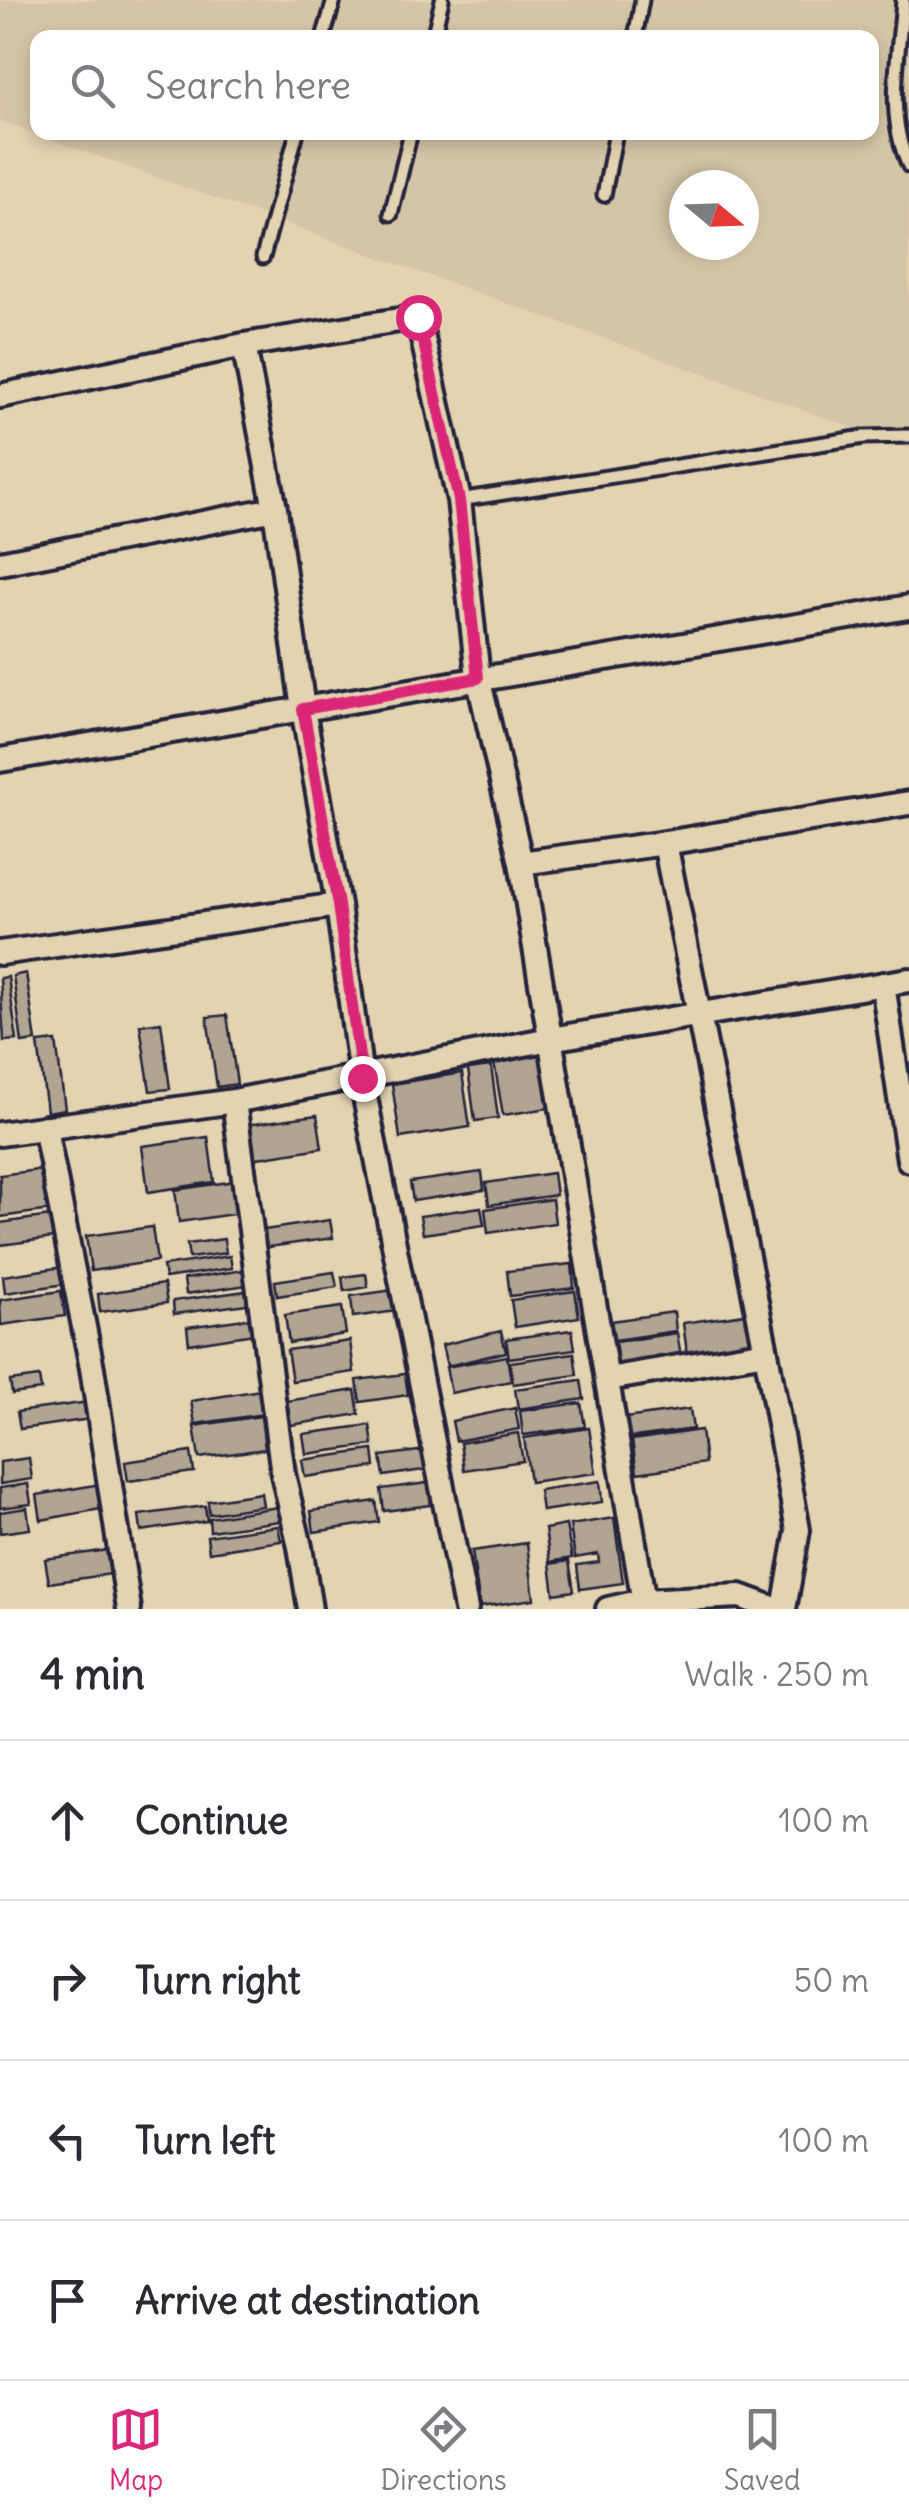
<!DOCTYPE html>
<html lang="en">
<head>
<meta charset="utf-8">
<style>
	body { margin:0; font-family:Delius,sans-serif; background:#f7f7f7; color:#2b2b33 }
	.compass { position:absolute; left:669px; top:170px; width:90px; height:90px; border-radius:50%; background:#fff; box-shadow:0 5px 15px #0003; rotate:109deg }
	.stop { position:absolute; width:30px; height:30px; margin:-22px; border:8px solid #db2777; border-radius:50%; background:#fff }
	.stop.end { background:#db2777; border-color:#fff; box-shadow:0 2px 10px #0008 }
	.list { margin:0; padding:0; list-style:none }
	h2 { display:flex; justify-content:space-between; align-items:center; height:130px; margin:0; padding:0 40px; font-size:42px }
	h2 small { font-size:32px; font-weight:400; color:#7c7c81 }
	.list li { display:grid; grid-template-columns:65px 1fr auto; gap:30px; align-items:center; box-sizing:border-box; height:160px; padding:0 40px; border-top:2px solid #e1e1e2 }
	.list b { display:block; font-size:38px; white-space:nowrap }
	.list em { font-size:32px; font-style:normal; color:#7c7c81 }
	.icon { flex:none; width:55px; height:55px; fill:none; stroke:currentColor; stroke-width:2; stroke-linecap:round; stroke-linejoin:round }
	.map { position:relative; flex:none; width:909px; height:1609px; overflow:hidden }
	.search { position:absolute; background:#fff; box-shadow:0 5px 15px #0003; left:30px; right:30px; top:30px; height:110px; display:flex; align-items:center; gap:25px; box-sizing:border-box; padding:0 35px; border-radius:20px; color:#7c7c81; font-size:38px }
	.sheet { height:770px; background:#fff }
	nav { display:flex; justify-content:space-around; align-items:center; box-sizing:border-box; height:140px; border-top:2px solid #e1e1e2; background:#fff; font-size:28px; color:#7c7c81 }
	nav a { display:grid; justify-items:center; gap:5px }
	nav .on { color:#db2777 }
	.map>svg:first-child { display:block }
</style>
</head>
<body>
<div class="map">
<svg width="909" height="1609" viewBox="0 0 909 1609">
	<rect width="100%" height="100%" fill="#e4d3b0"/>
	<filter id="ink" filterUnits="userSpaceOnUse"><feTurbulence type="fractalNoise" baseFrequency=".01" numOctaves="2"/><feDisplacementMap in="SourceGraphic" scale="20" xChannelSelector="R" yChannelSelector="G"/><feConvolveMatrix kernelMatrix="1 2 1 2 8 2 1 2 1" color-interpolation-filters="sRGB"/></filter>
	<g filter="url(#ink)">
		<path fill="#d5c5a7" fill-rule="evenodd" d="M0 0H909V448L0 121ZM38 38H872V132H38ZM684 185H744V245H684Z"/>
		<path fill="#b1a591" stroke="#22223b" stroke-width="2.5" d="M26 973 36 1041 22 1043 13 976Z
			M8 977 17 1040 4 1041 0 978Z
			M227 1015 237 1084 217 1087 207 1017Z
			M161 1022 170 1089 150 1091 140 1025Z
			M56 1041 65 1109 47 1112 38 1043Z
			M541 1055 549 1108 503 1115 494 1062Z
			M491 1066 498 1118 475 1121 468 1069Z
			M462 1073 470 1127 400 1138 392 1084Z
			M317 1115 322 1148 251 1159 246 1125Z
			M208 1137 214 1182 148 1192 142 1146Z
			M45 1169 51 1210 0 1217V1175Z
			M482 1172 484 1190 413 1201 410 1182Z
			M553 1173 556 1195 489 1205 486 1183Z
			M235 1181 240 1213 179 1222 175 1190Z
			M552 1199 555 1223 488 1233 485 1209Z
			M481 1207 484 1225 423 1234 420 1216Z
			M58 1215 61 1237 0 1245V1223Z
			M330 1220 333 1238 261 1248 258 1231Z
			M152 1227 157 1261 91 1271 86 1236Z
			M224 1239 226 1253 189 1258 187 1244Z
			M230 1256 232 1268 165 1278 163 1266Z
			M572 1264 574 1288 510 1296 507 1271Z
			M70 1266 72 1283 5 1293 3 1276Z
			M244 1270 247 1285 186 1294 184 1279Z
			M334 1272 337 1287 277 1296 275 1281Z
			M366 1274 368 1287 344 1291 342 1277Z
			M164 1284 167 1303 100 1312 98 1294Z
			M394 1290 397 1311 353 1317 351 1296Z
			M61 1291 65 1316 1 1325 0 1300Z
			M246 1291 247 1304 174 1314 173 1301Z
			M575 1291 579 1317 515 1327 511 1300Z
			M342 1307 346 1334 289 1343 285 1315Z
			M674 1312 676 1331 614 1340 611 1321Z
			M752 1313 756 1343 687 1353 683 1323Z
			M259 1317 261 1333 189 1344 187 1327Z
			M572 1330 575 1349 509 1358 506 1339Z
			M501 1331 506 1352 447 1366 442 1345Z
			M677 1333 682 1362 619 1371 615 1342Z
			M350 1341 354 1372 292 1381 287 1350Z
			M574 1353 577 1375 513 1384 510 1362Z
			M507 1356 511 1381 451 1393 446 1367Z
			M405 1374 408 1395 360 1402 357 1380Z
			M39 1377 41 1390 12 1394 10 1381Z
			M581 1380 584 1399 518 1409 515 1389Z
			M261 1390 264 1414 195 1424 191 1401Z
			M355 1390 359 1414 291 1425 287 1401Z
			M89 1402 91 1419 20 1429 17 1412Z
			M581 1403 585 1427 523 1435 520 1411Z
			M515 1408 519 1429 456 1441 452 1421Z
			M690 1409 693 1429 628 1438 625 1418Z
			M261 1416 265 1449 199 1458 194 1426Z
			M370 1425 373 1445 306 1454 303 1434Z
			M589 1428 596 1473 530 1482 524 1438Z
			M701 1430 705 1463 637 1473 632 1440Z
			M518 1433 523 1461 464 1470 460 1443Z
			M433 1449 436 1468 384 1476 381 1456Z
			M373 1450 375 1467 305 1477 302 1460Z
			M191 1452 194 1472 128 1481 125 1462Z
			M29 1458 32 1479 0 1484V1462Z
			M600 1481 602 1502 542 1511 539 1490Z
			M428 1483 431 1505 384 1511 381 1489Z
			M28 1484 31 1504 0 1508V1488Z
			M101 1484 106 1508 41 1520 37 1495Z
			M261 1493 263 1506 209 1514 208 1501Z
			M376 1501 379 1522 314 1532 311 1511Z
			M205 1506 207 1521 141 1531 139 1515Z
			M278 1507 280 1521 210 1531 209 1518Z
			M27 1508 30 1529 0 1533V1512Z
			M614 1518 623 1583 580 1589 577 1565 599 1562 598 1554 575 1558 570 1525Z
			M566 1525 572 1558 550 1562 545 1529Z
			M278 1526 281 1541 209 1552 207 1536Z
			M527 1543 534 1599 480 1607 472 1551Z
			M115 1549 118 1573 49 1583 45 1559Z
			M569 1561 574 1591 554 1594 550 1564Z"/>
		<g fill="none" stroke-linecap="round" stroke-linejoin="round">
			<g stroke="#22223b" stroke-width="19">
				<path id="service" d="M903 0C899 56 885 114 909 166
					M323 38 334 0
					M433 38 442 0
					M635 38 642 0
					M604 195 616 132
					M391 214 411 132
					M263 257 297 132
					M459 500 864 437 909 436"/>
			</g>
			<g stroke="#22223b" stroke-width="30">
				<path id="minor" d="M244 345 275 509 303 709 338 905 361 1077 466 1609
					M0 396 244 345 418 317 459 500 478 677 521 863 645 1609
					M0 563 275 509
					M0 760 909 607
					M665 843 909 803
					M521 863 665 843 766 1352 608 1379
					M0 953 338 905
					M883 984 909 1160
					M234 1101 283 1474 300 1547 310 1609
					M45 1127 92 1368 129 1609
					M0 1134 234 1101 550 1039 909 980
					M766 1352 798 1530 784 1609
					M608 1609 643 1601 740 1596 775 1609"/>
			</g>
			<use href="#service" stroke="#e4d3b0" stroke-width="11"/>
			<use href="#minor" stroke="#e4d3b0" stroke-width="22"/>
		</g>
	</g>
	<g fill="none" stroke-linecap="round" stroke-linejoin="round" filter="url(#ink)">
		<path stroke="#db2777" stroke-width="12" d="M362 1078 338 905 303 709 478 678 459 500 418 317"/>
	</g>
</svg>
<svg class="compass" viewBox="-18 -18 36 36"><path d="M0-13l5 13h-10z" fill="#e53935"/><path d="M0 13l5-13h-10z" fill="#7c7c81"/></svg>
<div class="stop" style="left:418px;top:317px"></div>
<div class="stop end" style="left:362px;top:1078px"></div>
<div class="search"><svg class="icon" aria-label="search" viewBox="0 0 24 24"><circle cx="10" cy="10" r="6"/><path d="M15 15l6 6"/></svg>Search here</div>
</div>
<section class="sheet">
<h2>4 min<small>Walk · 250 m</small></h2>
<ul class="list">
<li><svg class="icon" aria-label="ahead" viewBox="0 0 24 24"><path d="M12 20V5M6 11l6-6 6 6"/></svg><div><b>Continue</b></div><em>100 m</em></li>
<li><svg class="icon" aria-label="right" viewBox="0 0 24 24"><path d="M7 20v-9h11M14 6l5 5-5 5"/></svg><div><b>Turn right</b></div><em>50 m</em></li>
<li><svg class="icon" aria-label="left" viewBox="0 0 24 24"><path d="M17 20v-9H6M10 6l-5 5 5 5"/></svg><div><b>Turn left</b></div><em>100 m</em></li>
<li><svg class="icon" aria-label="arrive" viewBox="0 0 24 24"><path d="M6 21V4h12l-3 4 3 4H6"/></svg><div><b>Arrive at destination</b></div></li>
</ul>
</section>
<nav>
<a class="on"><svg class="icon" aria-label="map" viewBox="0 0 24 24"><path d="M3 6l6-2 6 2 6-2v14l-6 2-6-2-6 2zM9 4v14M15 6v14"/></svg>Map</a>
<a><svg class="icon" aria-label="directions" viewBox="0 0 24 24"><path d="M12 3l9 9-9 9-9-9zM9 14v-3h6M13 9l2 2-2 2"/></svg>Directions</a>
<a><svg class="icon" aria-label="saved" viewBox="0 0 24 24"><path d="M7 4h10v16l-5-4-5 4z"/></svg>Saved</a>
</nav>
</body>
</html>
